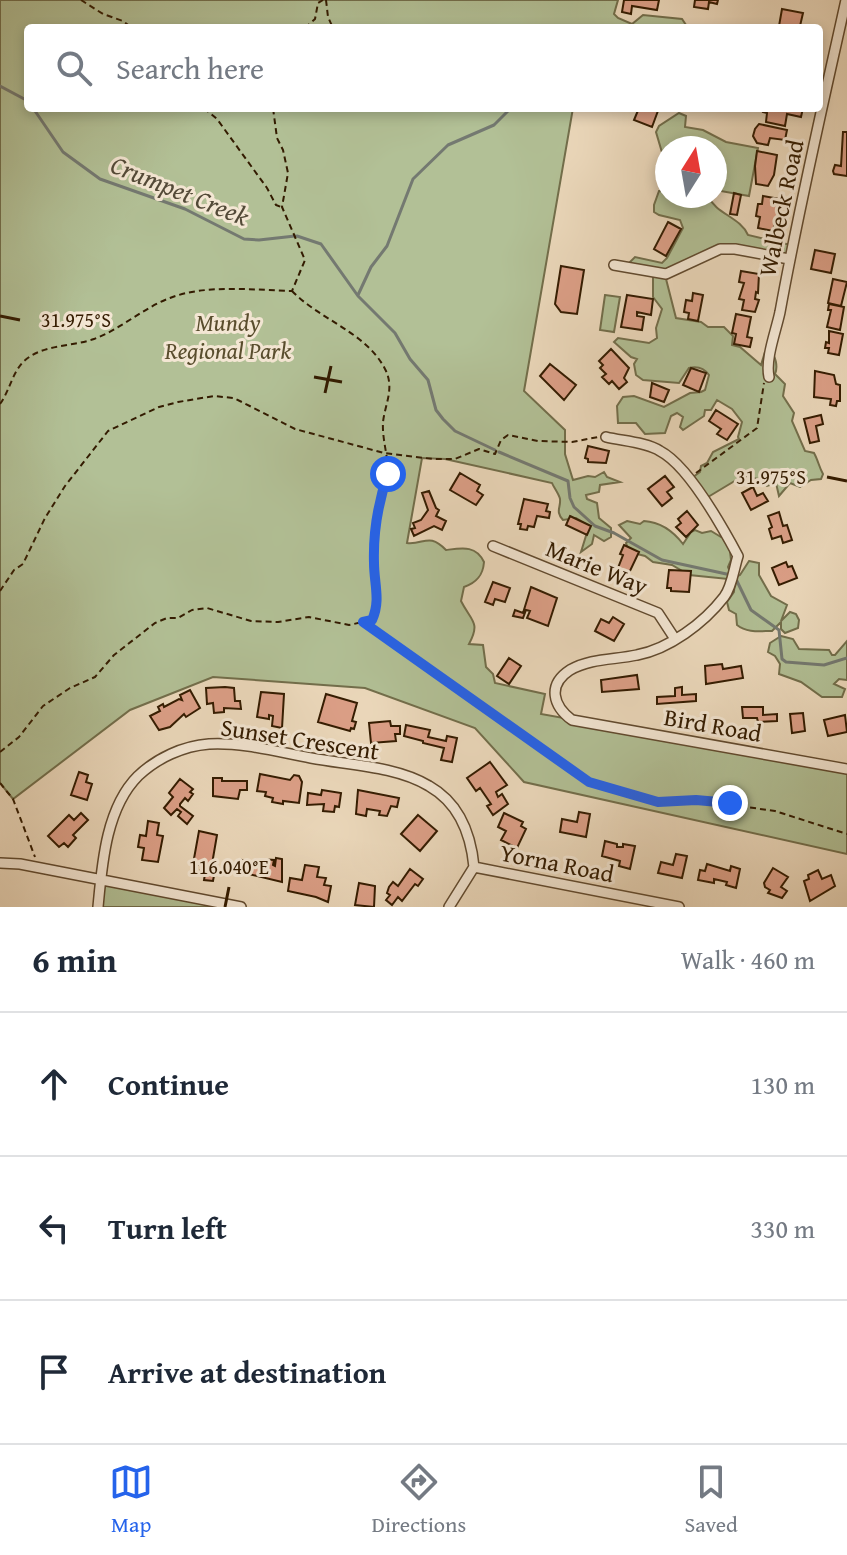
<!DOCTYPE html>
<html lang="en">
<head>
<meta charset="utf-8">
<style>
	body { margin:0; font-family:"Gentium Book Plus",serif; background:#f6f6f7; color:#1f2937 }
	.compass { position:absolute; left:655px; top:136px; width:72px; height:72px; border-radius:50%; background:#fff; box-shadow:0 4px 12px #0003; rotate:11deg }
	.stop { position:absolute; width:24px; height:24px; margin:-18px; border:6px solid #2563eb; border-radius:50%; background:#fff }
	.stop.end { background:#2563eb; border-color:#fff; box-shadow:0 2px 8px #0008 }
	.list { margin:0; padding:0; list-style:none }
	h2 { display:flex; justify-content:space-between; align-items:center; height:104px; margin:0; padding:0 32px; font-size:34px }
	h2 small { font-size:26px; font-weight:400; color:#747a83 }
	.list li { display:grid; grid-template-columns:52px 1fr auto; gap:24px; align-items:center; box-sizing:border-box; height:144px; padding:0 32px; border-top:2px solid #e0e1e3 }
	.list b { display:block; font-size:30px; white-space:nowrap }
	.list em { font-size:26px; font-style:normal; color:#747a83 }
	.icon { flex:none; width:44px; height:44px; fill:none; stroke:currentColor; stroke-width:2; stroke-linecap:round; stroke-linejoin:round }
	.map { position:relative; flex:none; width:847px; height:907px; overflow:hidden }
	.search { position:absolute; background:#fff; box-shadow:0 4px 12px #0003; left:24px; right:24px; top:24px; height:88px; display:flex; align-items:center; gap:20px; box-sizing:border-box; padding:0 28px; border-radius:8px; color:#747a83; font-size:30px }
	.sheet { height:536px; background:#fff }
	nav { display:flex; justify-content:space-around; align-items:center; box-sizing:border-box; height:112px; border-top:2px solid #e0e1e3; background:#fff; font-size:22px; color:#747a83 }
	nav a { display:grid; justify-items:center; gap:4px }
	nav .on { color:#2563eb }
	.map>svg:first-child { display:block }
</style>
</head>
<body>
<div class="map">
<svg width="847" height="907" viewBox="0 0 847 907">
	<rect width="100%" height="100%" fill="#ecd9bc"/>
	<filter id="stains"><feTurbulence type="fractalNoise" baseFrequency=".0025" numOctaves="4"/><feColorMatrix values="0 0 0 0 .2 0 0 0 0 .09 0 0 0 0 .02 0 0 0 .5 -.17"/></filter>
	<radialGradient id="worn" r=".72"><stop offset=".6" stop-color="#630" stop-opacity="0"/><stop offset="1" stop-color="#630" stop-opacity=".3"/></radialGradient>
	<path fill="#b2c096" stroke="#726e4b" stroke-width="2" d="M0 0H618L614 14 618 18 632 24 643 15 682 19 688 28H28V108H573L524 391 565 430V454L573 480 588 476 595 477 604 472 607 477 620 482 600 485 599 492 586 495 587 499 597 503 599 518 611 528V537L604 541 594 535 592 544 581 552 589 526 576 518 563 520C555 511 561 508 560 499 559 494 554 488 552 483L445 459 422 458 407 543C424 545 429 532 446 550 462 548 476 545 484 562 483 576 476 583 464 587L461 601C471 621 481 622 469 644L483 645 486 667 493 674 495 683 545 694 541 714 847 769V854L524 782 475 728 365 688 213 677 130 710 13 799 0 783Z
		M679 113 686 116 685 127 703 130 726 142 758 148 749 196 715 190V148H667L666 166 656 132 659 126Z
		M659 191 667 192V196L701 201 704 196H708C716 214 740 217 748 235L791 245 788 258 737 247 666 273 629 263 635 257 662 263 667 258 683 228 680 220 659 215 654 212V205Z
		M653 274 665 275 676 318 701 322 708 327H724L733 336 732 345 740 347 761 365 765 352 770 351C776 356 778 367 775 374L785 384 783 396 794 413 792 421 805 451 814 453C818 460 819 467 823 474L821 479 811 480 800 487 790 483 779 496 776 483 767 486 758 479 743 476 703 500 689 480 700 472 701 466 707 463 713 452 739 439 738 437 742 422 732 409 717 400 711 410H705L704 416 683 430 680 427 683 417 677 413 671 416 665 433 645 434 636 423H618L617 406 623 397 634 396 664 407 690 393 701 392 705 390 709 375C704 368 697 366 689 368L679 383 643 380 636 375 634 364 637 359 631 357 614 342 618 338 649 343 657 338 656 328 662 309 653 297Z
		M605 295 620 297 614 332 600 330Z
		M627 521 640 524 644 521C661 522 673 531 683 544L691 532 695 530 702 533 711 531 721 537 728 535 731 560 728 567 731 574 728 579 689 575 672 565 653 562 645 556 629 552 626 543 631 538 619 525Z
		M749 561 759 563V575L771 596 787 605 781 621 790 612 796 614 799 620 798 628 785 633 781 629V622L772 631C760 631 747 633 737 625L736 614 729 610 727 602 734 592 735 577 740 575Z
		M781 636 793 639 799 649 829 650 832 655H835L847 641V680L839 679 834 684 845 689 842 697H822L801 682 779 674 780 664 775 656 768 652 770 643Z
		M100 880 241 907H98Z"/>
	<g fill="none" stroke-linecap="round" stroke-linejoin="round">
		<path stroke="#747971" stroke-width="3" d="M0 86 28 101
			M33 108 63 152 100 179 185 209 244 239 259 240 295 236
			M297 236 321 244 358 296 395 333 410 359 428 380 436 410 443 419 455 431 495 450
			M358 295 371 267 387 246 413 179 448 145 494 125 511 108
			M499 452 568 481 570 498 574 507 595 526 614 533 662 560 731 575
			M735 577 751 610 779 630 782 659 786 662 824 665 847 658"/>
	</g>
	<path fill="#dda088" stroke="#331b00" stroke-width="2" d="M624 0H659L657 10 632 6 631 14 622 12Z
		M695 0H718L717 4 709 2 708 9 694 7Z
		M782 9 803 13 800 26 808 28 779 26Z
		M639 108H659L652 127 634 120Z
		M764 108H803L801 117 787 114 785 126 766 122 767 113 763 112Z
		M759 124 787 130 785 140 770 138 768 145 757 143 753 136 755 129Z
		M843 132H847V176L834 174 833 171 835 165 841 166Z
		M757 151 777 155 774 175 768 186 756 184 755 166Z
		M734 193 741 195 737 215 730 214Z
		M763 196 780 199 777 211 780 212 779 218H776L773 231 758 228 760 217 756 216 758 204H762Z
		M668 222 681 229 666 256 654 249Z
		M815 250 835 254 831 273 811 269Z
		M561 266 584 270 577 314 561 312 555 304Z
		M741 271 759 274 758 293 756 292 755 299 759 300 755 312 742 310 744 300 739 299 744 283 739 282Z
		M833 279 847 282 841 306 828 303Z
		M693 293 703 295 698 321 688 319 689 313 684 312 686 300 692 301Z
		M627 295 653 299 651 315 637 312V316L644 317 642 330 621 327Z
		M829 304 844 307 840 330 827 327 831 310H828Z
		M736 314 751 317 747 337 752 338 750 347 734 344 736 334 732 333Z
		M829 331 843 334 839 355 828 353 829 348H825L826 342 829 343Z
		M611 349 629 368 624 378 627 382 619 389 612 381 609 384 602 377 606 374 600 368 603 365 599 361Z
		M550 364 576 385 564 400 540 376Z
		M691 368 706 373 699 392 683 385Z
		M815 371 834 375 836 384 840 385V401H837L836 406 830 405 831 399 814 397Z
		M652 383 669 390 664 402 650 397Z
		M716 410 738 424 727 440 717 434 721 429 709 421Z
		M821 415 823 424 816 426 819 441 810 443 804 419Z
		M588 446 609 451 606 463 588 462V459L585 458Z
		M460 473 480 485 477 491 483 495 476 505 450 490Z
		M665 476 674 487 667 492 672 498 662 506 648 489Z
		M753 487 757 496 763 493 768 501 751 510 742 493Z
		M429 491 436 508 439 510 436 516 446 521 442 530 434 526 414 536 411 529 415 528 413 523 421 520 428 510 422 493Z
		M524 499 548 504 546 511 550 512 549 518 537 516 534 527 528 526 527 530 520 529 521 524H518Z
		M687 511 698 525 686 537 676 527 681 523 678 519Z
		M779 512 783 526 787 525 792 540 783 543 781 536 772 539 769 529 772 527 768 516Z
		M570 516 591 526 587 535 566 525Z
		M624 545 639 552 629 573 618 568 623 555 620 554Z
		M786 562 788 567 792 566 797 578 779 585 772 568Z
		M669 570 691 571 689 592 671 591V588H667Z
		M493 582 510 588 505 602 495 599 493 605 485 602Z
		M531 587 557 598 548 626 527 618 530 611 526 610 523 618 513 616 515 610 523 613Z
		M613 617 624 624 614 641 595 631 601 619 609 623Z
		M509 658 521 666 509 684 497 676Z
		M722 664 723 669 741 666 743 678 706 684 705 666Z
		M637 675 639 689 602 692 601 680Z
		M225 687 234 688 235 701H240L241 709 224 708V712L214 713 213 703 207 704 206 688Z
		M682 687V695L696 694V701L657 704V697L675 696V688Z
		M190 690 200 708 186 717 184 714 170 727 159 730 150 716 160 711 158 707 163 704 164 707 179 699 182 700 180 695Z
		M261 692 284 694 282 728 272 726 273 716 269 715V719L257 717Z
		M326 694 357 703 352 721 356 722 354 729 351 728 350 731 318 722Z
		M742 707H763V715L777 714V721L758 722 757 718H743Z
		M803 713 805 731 792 733 790 714Z
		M845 715 847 732 828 736 824 720Z
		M390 721 391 726H400V734H395L396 741 371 743 369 723Z
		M406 725 430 730 428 737 446 741 447 736 457 738 452 762 441 760 444 748 423 743V741L404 736Z
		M490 762 507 785 496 792 498 797 502 794 508 804 493 815 487 806 491 804 480 788 476 791 467 778Z
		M79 772 88 775 86 782 92 784 87 800 71 795Z
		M260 774 290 780 294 775 299 776 302 782 299 803 283 801V804L272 802 273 798 265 796 266 792 257 791Z
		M213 778H222V781H247V790H240L238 799 213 796Z
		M180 779 193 789 190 792 193 794 188 801 185 798 180 804V806L193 816 187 824 178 816 181 812 177 809 171 815 164 808 173 797 169 793Z
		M322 790 341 793 339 807 335 806 334 812 323 811 324 804 307 805 308 793 321 795Z
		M358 790 399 798 397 807 391 806 387 816 379 815 380 811 367 809 366 816 356 814Z
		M579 812 590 814 586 837 560 832 562 819 577 822Z
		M81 813 88 820 73 835 76 838 68 847 64 843 59 847 48 836 69 815 74 820Z
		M504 813 523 822 521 826 526 829 517 848 501 840 506 831 498 827Z
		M418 815 437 831 420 851 401 834Z
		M148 821 159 823 157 835 163 836 158 862 142 860 144 848 138 847 140 835 146 836Z
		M199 831 217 835 212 864 216 865 213 881 204 880 205 874 200 873 202 865 193 864Z
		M605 841 617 844V847H623V844L635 846 630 869 619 866 620 861 602 856Z
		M676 854 687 856 682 878 658 873 661 862 673 865Z
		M276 858 282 859V882L240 872 242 860 260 864 261 859 274 860 273 865 275 866Z
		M707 864 730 871 731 866 740 869 736 888 726 885 727 882 714 879V883L698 880 700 870 705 871Z
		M305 865 319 867 317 877 326 878 324 885 331 886 328 902 316 897 288 891 290 878 302 880Z
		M773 868 788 877 781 887 787 891 782 898 768 893 770 890 765 887 764 883Z
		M410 869 423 879 418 886 415 884 402 901 398 897 392 905 386 900 390 895 387 893 389 887 393 882 398 886Z
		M818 870 822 879 831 875 835 886 810 901 804 881 809 879 808 875Z
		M359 883 375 886 374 907 355 905Z"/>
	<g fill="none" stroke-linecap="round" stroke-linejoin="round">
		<g stroke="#614a2f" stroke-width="12">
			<path id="minor" d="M614 265 666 274 720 249H735L789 259
				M769 377C765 359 776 331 780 312 799 207 823 104 846 0
				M606 437C622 441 646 442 660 451 689 466 723 528 738 556 734 568 732 587 724 597 704 623 669 649 637 655 614 660 591 658 570 670 547 685 553 706 572 720L847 769
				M493 546 658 613 675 639
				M0 863 20 864 241 907
				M98 907C102 864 106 808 138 776 157 758 183 746 209 744 242 742 278 752 311 758 348 765 396 766 429 786 459 803 471 835 474 867
				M449 907 474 867 679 907"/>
		</g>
		<path stroke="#331b00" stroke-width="2" stroke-dasharray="6 4" stroke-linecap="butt" d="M81 0 103 14 123 21 132 28
			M326 0 328 17 333 28
			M305 28 315 19 318 3 323 0
			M204 108 217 119 267 188 276 205 281 207
			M0 404C10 390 12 373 24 361 43 344 71 347 94 339 121 329 143 308 170 298 205 284 255 290 292 291L305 260 282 207 288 173 283 150 277 138 273 108
			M696 473 757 428 764 383
			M0 591 14 570 23 564 45 518 65 486 108 431 159 407 178 402 214 396 234 398 295 429 384 453 433 459H455L479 449 495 454 501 440 508 435 538 441 572 442 598 437
			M364 623 589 782 658 802 696 800 775 811 847 834
			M0 752 19 737 43 706 70 688 95 677 114 655 155 623 167 618H178L192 610 207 608 251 621 278 622 309 617 349 625 372 620C382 600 373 577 374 554 375 538 374 521 378 506 380 494 388 482 388 471 388 456 382 439 383 422 385 404 395 388 385 369 366 332 320 320 292 291
			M0 783 13 799 35 857"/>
		<use href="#minor" stroke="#f3e6d3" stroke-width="9"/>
	</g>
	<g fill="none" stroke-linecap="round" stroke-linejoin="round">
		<path stroke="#2563eb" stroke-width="10" d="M388 474C378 503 373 531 374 563 374 583 381 601 372 620L363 622 589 782 658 802 696 800 730 803"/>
	</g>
	<path fill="none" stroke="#331b00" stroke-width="3" d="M0 316 20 320M314 377 342 382M325 393 331 366M827 477 847 481M225 907 229 887"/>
	<g text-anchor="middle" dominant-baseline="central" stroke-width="6" stroke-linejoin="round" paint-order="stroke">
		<g font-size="24" fill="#331b00" stroke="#f3e6d3">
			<text transform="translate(781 208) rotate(-78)">Walbeck Road</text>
			<text transform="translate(597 567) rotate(22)">Marie Way</text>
			<text transform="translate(713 725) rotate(10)">Bird Road</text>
			<text transform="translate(300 739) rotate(9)">Sunset Crescent</text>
			<text transform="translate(557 863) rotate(11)">Yorna Road</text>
		</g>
		<g font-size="24" font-style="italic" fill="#594d2d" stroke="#f3e6d3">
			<text x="228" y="322">Mundy<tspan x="228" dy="28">Regional Park</tspan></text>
		</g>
		<g font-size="26" font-style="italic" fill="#534a38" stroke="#f3e6d3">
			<text transform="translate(180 190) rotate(22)">Crumpet Creek</text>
		</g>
	</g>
	<g font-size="20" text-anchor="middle" fill="#331b00" stroke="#f3e6d3" stroke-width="6" stroke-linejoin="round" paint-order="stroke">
		<text x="76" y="327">31.975°S</text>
		<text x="771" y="484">31.975°S</text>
		<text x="229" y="874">116.040°E</text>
	</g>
	<rect width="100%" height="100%" filter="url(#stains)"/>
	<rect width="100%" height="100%" fill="url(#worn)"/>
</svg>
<svg class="compass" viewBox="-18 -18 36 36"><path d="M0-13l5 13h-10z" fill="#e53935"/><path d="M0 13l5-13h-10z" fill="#747a83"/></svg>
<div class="stop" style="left:388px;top:474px"></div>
<div class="stop end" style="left:730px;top:803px"></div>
<div class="search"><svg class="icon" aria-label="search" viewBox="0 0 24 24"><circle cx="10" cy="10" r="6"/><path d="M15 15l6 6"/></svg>Search here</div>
</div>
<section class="sheet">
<h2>6 min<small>Walk · 460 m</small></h2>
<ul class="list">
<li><svg class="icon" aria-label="ahead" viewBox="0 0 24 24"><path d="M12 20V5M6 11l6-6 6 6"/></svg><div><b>Continue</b></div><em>130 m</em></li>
<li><svg class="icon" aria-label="left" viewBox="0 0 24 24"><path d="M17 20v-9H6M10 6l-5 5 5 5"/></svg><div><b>Turn left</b></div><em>330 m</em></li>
<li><svg class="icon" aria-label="arrive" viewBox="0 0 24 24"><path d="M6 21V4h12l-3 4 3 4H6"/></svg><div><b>Arrive at destination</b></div></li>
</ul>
</section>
<nav>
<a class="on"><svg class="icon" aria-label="map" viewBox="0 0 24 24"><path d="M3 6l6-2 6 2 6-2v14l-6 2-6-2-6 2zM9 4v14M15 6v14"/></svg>Map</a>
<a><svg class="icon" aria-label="directions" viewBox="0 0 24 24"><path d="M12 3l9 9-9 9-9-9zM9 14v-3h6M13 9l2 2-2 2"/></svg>Directions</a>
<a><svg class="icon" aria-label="saved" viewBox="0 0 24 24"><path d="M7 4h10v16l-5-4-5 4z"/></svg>Saved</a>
</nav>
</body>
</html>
